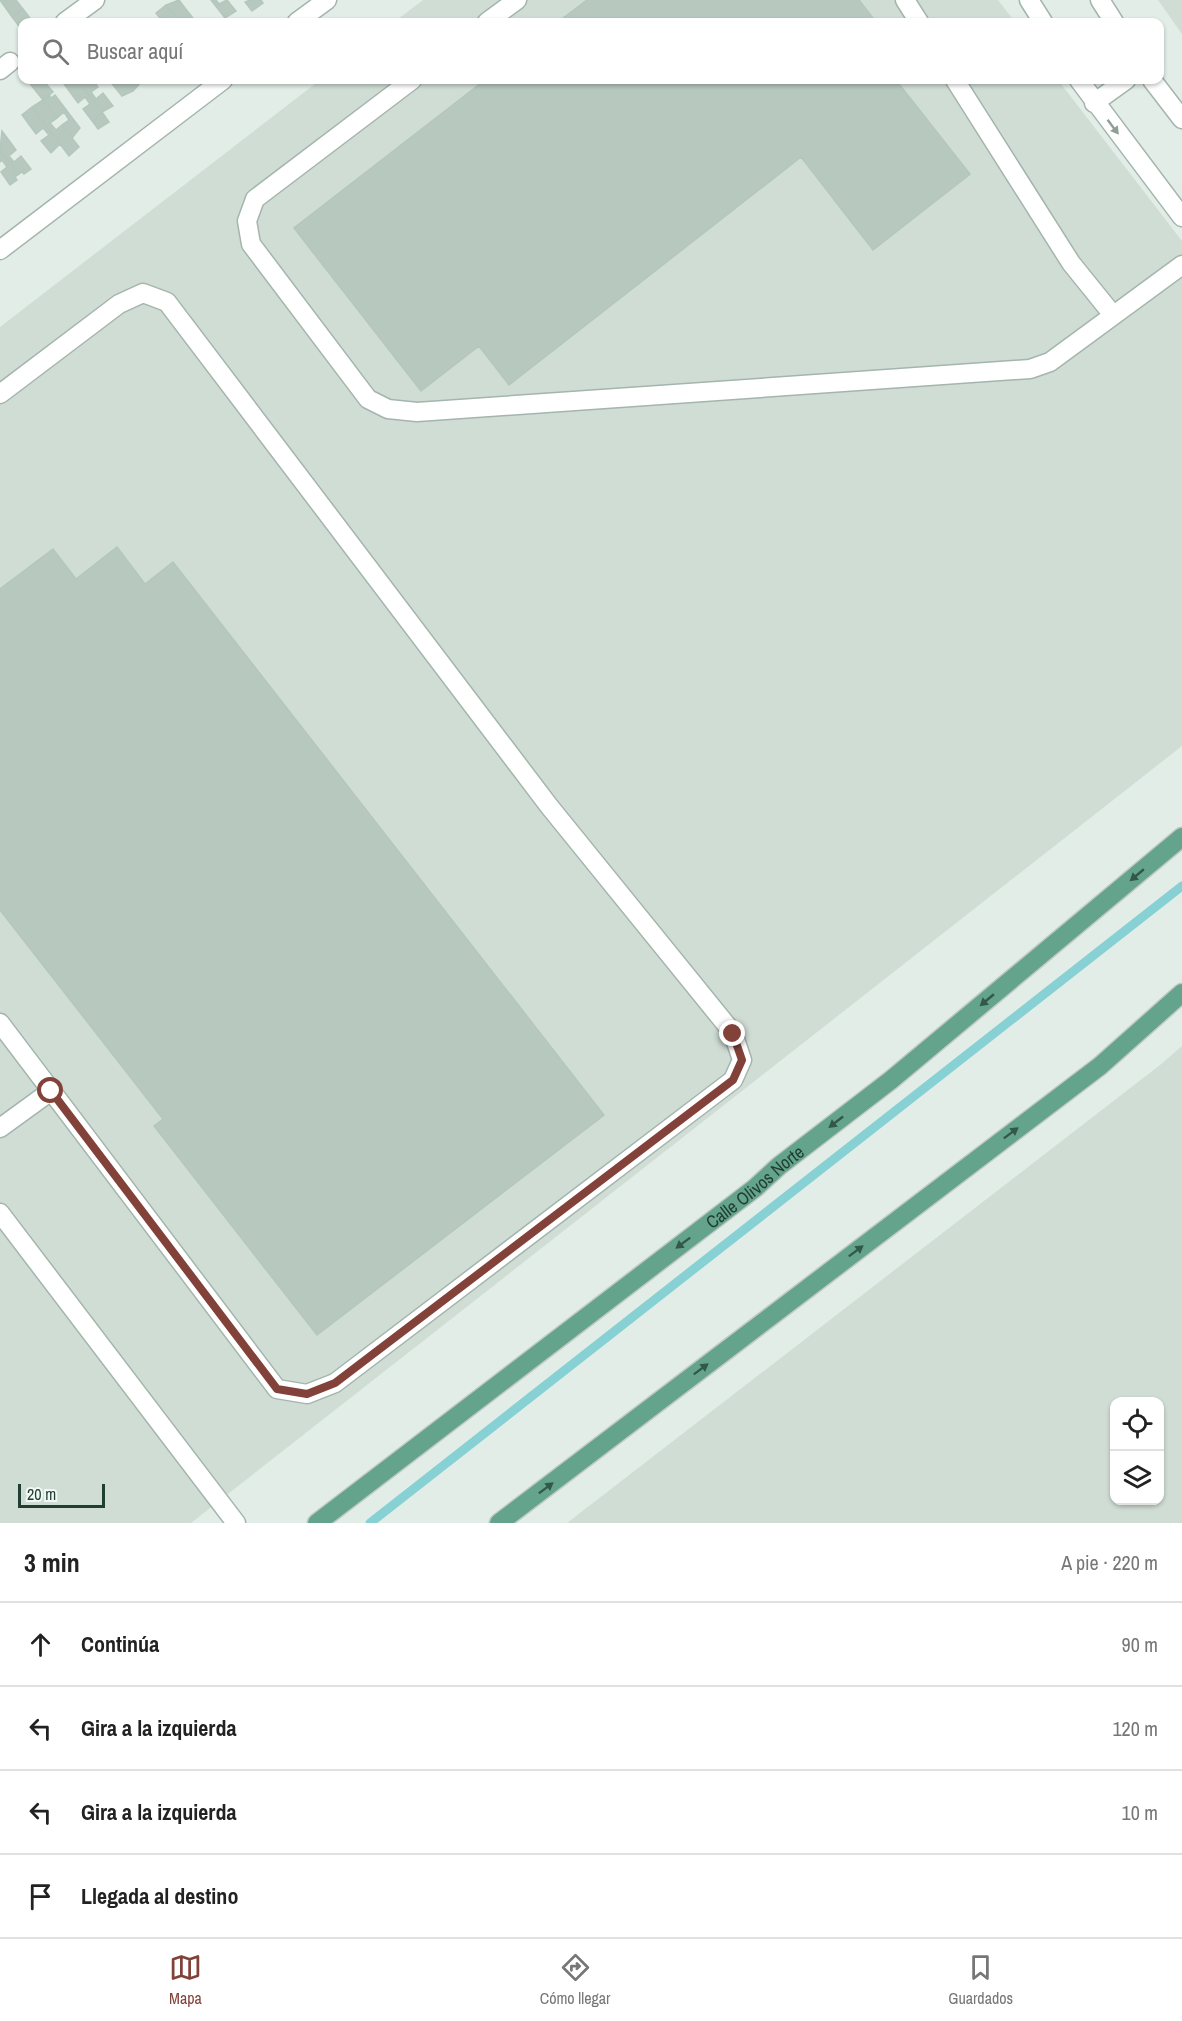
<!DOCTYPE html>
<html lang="es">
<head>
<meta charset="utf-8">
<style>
	body { margin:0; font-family:"Archivo Narrow",sans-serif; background:#f2f2f2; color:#222 }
	.controls { position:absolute; right:18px; bottom:18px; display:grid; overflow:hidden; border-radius:12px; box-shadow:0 2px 4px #0004 }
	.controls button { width:54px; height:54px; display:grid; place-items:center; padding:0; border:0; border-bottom:2px solid #e0e0e0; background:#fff; color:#222; font:30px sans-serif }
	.scale { position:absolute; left:18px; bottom:15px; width:87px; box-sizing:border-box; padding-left:6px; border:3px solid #213e33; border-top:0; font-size:16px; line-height:21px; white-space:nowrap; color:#213e33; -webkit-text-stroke:4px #f2f9f5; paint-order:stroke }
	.stop { position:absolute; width:18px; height:18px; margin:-14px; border:4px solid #824239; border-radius:50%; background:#fff }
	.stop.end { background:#824239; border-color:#fff; box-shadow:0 2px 6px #0008 }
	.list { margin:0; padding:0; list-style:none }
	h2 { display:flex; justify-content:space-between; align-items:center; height:78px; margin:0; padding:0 24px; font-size:26px }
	h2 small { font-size:20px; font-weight:400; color:#767676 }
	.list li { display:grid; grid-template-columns:39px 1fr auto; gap:18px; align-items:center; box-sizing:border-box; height:84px; padding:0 24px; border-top:2px solid #e0e0e0 }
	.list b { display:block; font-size:22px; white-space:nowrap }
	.list em { font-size:20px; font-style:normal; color:#767676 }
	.icon { flex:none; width:33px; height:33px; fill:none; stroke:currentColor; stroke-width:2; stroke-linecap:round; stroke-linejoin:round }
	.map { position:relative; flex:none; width:1182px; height:1523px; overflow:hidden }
	.search { position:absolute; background:#fff; box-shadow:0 2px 4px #0004; left:18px; right:18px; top:18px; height:66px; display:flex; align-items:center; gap:15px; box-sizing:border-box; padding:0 21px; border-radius:12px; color:#767676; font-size:22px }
	.sheet { height:414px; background:#fff }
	nav { display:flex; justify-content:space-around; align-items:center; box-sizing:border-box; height:84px; border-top:2px solid #e0e0e0; background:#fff; font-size:16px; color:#767676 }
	nav a { display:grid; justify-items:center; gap:3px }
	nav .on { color:#824239 }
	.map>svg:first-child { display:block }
</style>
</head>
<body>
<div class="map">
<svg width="1182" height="1523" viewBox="0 0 1182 1523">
	<rect width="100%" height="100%" fill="#e2ede7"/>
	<path fill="#d0ddd5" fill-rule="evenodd" d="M423 0H998L1015 22H394Z
		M1158 0H1182V34Z
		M320 80H1058L1182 241V746L191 1523H0V327Z
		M1182 1046V1523H567L1160 1065ZM1114 1402H1160V1500H1114Z"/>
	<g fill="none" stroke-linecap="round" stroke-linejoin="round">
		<path stroke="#87d1d4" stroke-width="9" d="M370 1523 1182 886"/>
	</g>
	<path fill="#b7c8bf" stroke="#b4c7bd" stroke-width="1.5" d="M0 0H16L23 9 12 17Z
		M179 0 185 8 196 22H190L187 18 180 22 166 5Z
		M211 0H216L219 4 227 0 236 11 225 18Z
		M250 0H261L263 3 252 11 245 2Z
		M587 0H859L876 22H558Z
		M166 5 173 14 180 22H163L156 13Z
		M23 9 33 22H22V30L12 17Z
		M27 80H43L53 92 43 100Z
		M69 80H77L102 112 93 122 83 109 90 104 85 97 78 103 64 84Z
		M77 80H93L98 87 91 92 96 99 103 93 113 106 102 112Z
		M109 80H115L117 83 125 80 133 91 122 96Z
		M125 80H141L142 81 133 91Z
		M485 80H905L899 84 970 174 873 250 801 157 509 385 479 346 421 391 294 228Z
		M49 95 51 98 55 95 80 128 72 138 62 125 69 120 64 112 57 118 43 100Z
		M43 100 57 118 50 123 56 130 62 125 79 147 69 156 32 107Z
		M32 107 60 144 51 153 41 141 49 135 43 128 36 134 22 115Z
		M102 112 109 122 98 129 93 122Z
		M2 131 16 150 9 156 14 162 21 156 31 169 24 174 22 172 19 174 0 150Z
		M0 150 19 174 15 177 17 180 10 185 1 172 7 167 2 160 0 162Z
		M117 547 145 584 173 562 604 1115 317 1335 154 1126 163 1119 0 910V589L53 549 76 579Z"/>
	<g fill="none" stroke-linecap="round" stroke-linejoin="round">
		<g stroke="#a4b5ad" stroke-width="21">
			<path id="minor" d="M905 0 919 22
				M1029 0 1043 22
				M1100 0 1114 22
				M65 22 95 0
				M297 22 327 0
				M487 22 517 0
				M0 70 10 62
				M412 80 255 199 247 221 251 244 368 399 388 409 417 412 1030 369 1050 362 1182 265
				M955 80 1071 263 1113 315
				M1079 80 1182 217
				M1152 80 1182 119
				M1094 103 1126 80
				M0 250 223 80
				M0 394 119 304 143 293 167 302 549 806 733 1033 742 1060 733 1080 335 1383 307 1394 277 1389 0 1023
				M0 1128 51 1091
				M0 1213 236 1523"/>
		</g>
		<g stroke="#c1c9c6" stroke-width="21">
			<g id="major">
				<path id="s1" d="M317 1523 755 1188 779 1166 891 1080 1182 837"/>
				<path d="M499 1523 1100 1066 1182 993"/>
			</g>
		</g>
		<use href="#minor" stroke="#fff" stroke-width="18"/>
		<use href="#major" stroke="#64a48c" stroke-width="18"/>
	</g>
	<defs><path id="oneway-solid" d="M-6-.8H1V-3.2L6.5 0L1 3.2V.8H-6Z" transform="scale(1.5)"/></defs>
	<use fill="#909e99" href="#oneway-solid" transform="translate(1113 127) rotate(53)"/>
	<g fill="#325849">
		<use href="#oneway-solid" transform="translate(1137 875) rotate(140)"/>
		<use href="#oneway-solid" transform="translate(987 1000) rotate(140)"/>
		<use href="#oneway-solid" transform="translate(836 1122) rotate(142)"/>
		<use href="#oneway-solid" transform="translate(1011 1133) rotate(-37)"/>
		<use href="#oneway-solid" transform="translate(683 1243) rotate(143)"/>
		<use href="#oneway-solid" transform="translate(856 1251) rotate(-37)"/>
		<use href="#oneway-solid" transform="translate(701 1369) rotate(-37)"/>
		<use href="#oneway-solid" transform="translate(546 1488) rotate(-37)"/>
	</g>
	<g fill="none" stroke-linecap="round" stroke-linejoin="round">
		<path stroke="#824239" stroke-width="8" d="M51 1091 277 1389 307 1394 335 1383 733 1080 742 1060 733 1034"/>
	</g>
	<g text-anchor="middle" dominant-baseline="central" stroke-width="5" stroke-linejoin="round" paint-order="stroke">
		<g font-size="18" fill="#213e33" stroke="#f2f9f5">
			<text stroke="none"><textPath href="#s1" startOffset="552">Calle Olivos Norte</textPath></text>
		</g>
	</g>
</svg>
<div class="controls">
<button><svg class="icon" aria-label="locate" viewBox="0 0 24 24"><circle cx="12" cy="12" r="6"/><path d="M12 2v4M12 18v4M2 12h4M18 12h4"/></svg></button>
<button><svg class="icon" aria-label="layers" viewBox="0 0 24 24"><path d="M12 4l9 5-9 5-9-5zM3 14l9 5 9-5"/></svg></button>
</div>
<div class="scale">20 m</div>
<div class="stop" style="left:51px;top:1091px"></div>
<div class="stop end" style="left:733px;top:1034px"></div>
<div class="search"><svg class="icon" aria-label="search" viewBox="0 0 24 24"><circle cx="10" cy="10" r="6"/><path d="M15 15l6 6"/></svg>Buscar aquí</div>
</div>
<section class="sheet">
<h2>3 min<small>A pie · 220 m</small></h2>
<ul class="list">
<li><svg class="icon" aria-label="ahead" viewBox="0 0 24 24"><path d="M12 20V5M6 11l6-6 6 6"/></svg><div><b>Continúa</b></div><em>90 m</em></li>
<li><svg class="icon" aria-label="left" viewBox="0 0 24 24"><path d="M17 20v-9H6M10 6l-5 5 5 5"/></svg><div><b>Gira a la izquierda</b></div><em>120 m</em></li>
<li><svg class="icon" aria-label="left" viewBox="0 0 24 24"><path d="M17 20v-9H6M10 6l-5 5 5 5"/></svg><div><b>Gira a la izquierda</b></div><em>10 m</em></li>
<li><svg class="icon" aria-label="arrive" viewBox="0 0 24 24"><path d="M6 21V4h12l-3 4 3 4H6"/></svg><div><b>Llegada al destino</b></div></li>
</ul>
</section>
<nav>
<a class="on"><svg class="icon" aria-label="map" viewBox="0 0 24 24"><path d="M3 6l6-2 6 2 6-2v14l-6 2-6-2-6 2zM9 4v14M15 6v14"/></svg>Mapa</a>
<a><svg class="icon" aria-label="directions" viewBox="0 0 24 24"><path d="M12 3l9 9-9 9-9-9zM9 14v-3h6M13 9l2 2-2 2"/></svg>Cómo llegar</a>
<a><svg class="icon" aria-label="saved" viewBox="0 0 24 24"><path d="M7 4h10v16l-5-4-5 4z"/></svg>Guardados</a>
</nav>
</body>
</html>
